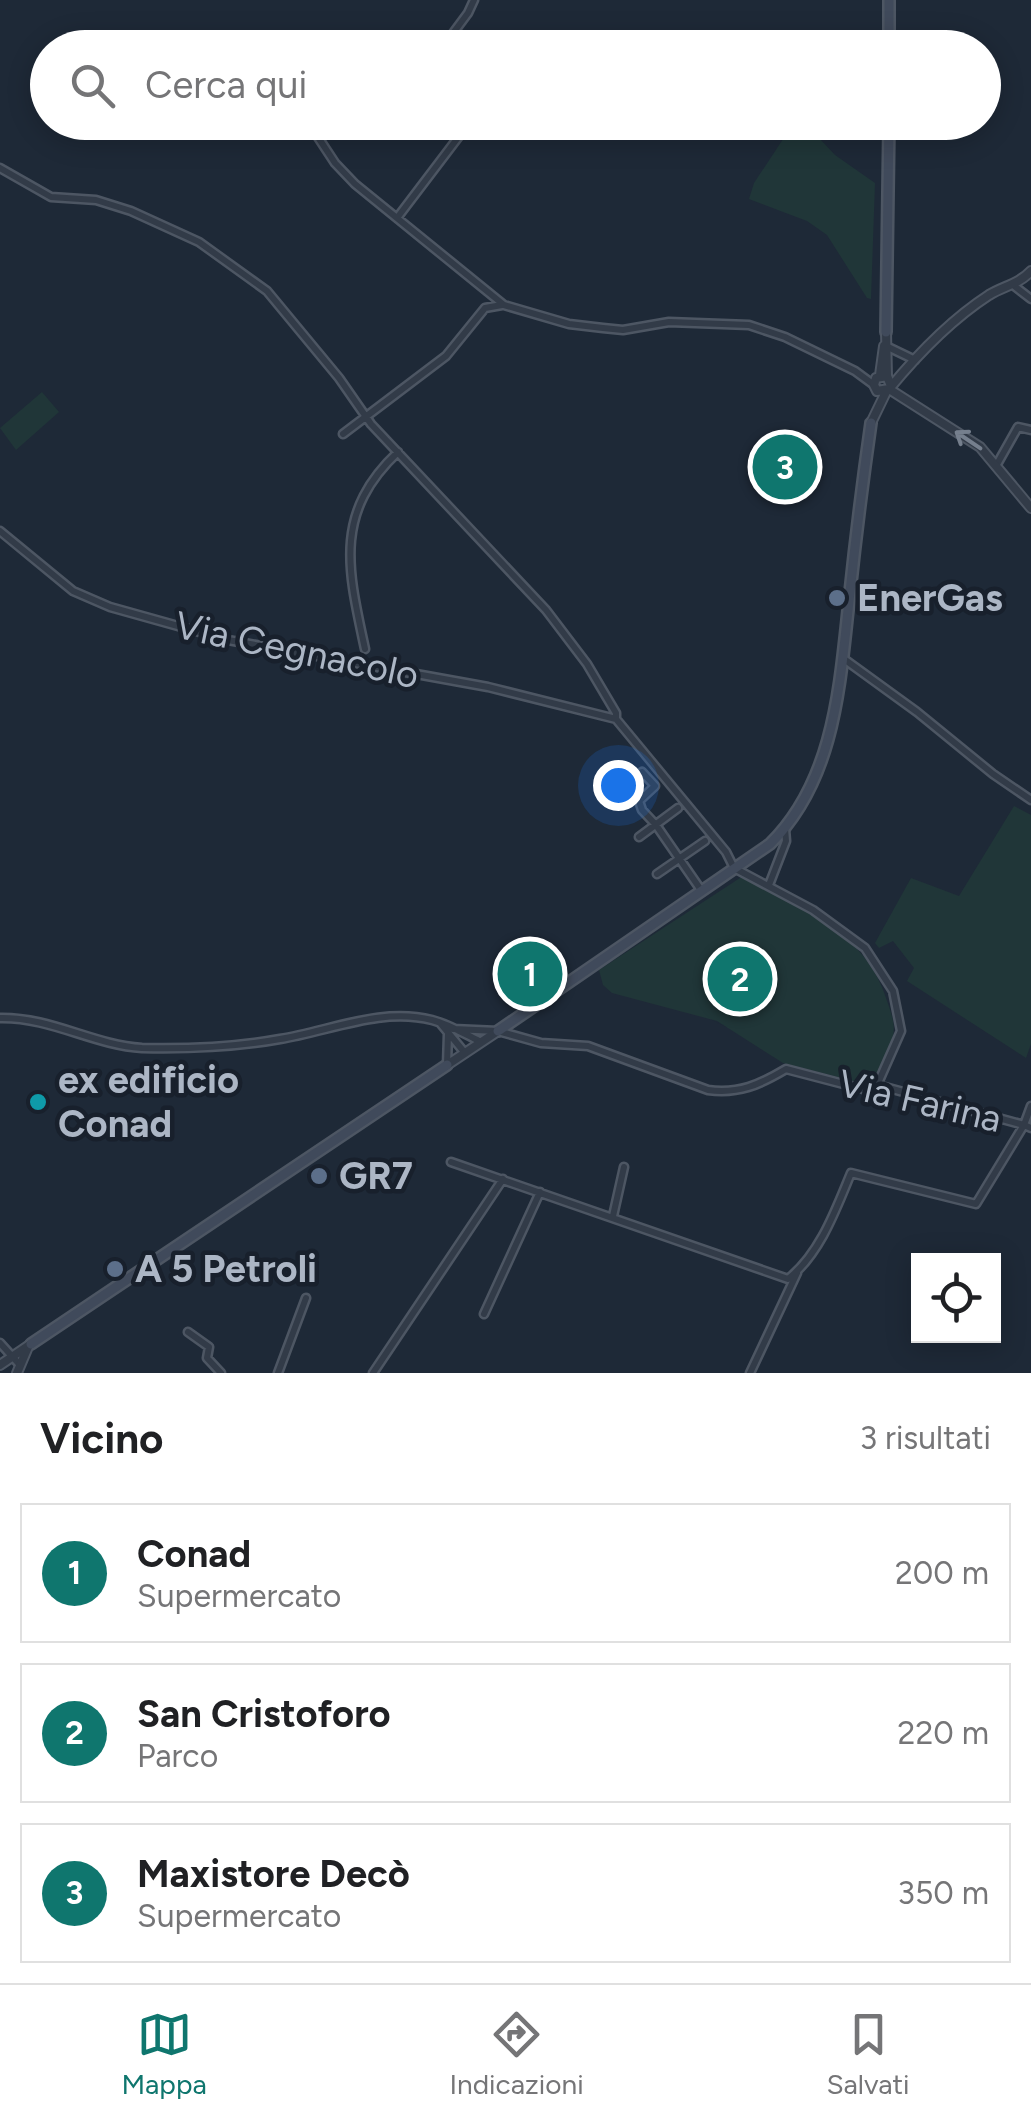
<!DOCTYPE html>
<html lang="it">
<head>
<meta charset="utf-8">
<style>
	body { margin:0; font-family:Figtree,sans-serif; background:#f2f2f2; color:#202124 }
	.controls { position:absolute; right:30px; bottom:30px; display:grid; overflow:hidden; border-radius:0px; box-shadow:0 5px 25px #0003 }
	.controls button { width:90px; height:90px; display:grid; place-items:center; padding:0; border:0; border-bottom:2px solid #e0e0e0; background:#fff; color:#202124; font:50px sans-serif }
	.you { position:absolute; left:618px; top:785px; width:35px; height:35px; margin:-25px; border:8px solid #fff; border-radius:50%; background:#1a73e8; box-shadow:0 0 0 15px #1a73e833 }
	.badge { display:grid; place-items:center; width:65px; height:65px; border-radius:50%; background:#0f766e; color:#fff; font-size:32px; font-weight:700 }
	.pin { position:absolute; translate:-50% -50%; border:5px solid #fff; box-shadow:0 2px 10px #0006 }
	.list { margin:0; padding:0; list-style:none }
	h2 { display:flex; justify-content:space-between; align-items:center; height:130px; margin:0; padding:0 40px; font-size:42px }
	h2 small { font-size:32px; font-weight:400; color:#757577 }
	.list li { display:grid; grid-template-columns:65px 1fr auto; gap:30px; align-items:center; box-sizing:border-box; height:140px; margin:0 20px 20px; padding:0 20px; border:2px solid #e0e0e0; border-radius:0px }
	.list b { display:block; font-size:38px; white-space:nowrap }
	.list p { margin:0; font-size:32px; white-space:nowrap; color:#757577 }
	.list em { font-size:32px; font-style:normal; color:#757577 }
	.icon { flex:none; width:55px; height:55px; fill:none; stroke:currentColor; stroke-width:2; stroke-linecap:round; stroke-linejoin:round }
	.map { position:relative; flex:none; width:1031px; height:1373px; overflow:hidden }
	.search { position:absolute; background:#fff; box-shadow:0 5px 25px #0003; left:30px; right:30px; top:30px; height:110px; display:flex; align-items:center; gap:25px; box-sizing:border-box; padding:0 35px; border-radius:55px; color:#757577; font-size:38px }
	.sheet { height:610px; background:#fff }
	nav { display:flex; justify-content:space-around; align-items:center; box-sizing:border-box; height:140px; border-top:2px solid #e0e0e0; background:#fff; font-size:28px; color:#757577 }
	nav a { display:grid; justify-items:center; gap:5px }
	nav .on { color:#0f766e }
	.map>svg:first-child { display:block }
</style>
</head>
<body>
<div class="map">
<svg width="1031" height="1373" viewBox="0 0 1031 1373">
	<rect width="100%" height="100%" fill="#1e2937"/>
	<path fill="#203638" d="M804 122 835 155 875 183 871 299 867 298 827 235 807 221 749 199 754 183 793 124Z
		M42 392 59 412 16 450 0 428Z
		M1014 806 1031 815V1044L1026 1058 907 981 914 968 893 941 879 948 875 943 911 878 959 896Z
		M743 876C799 905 866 933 886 998 890 1010 896 1023 893 1036 889 1053 879 1070 872 1086L783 1063 717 1021 612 993 603 985 599 970Z"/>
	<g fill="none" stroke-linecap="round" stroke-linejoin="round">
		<g stroke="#4d5663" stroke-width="11">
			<path id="minor" d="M442 48 468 13 474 0
				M308 122 335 163 355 184 504 305 569 324 603 328 623 330 669 322 749 325 785 337 855 371 874 385
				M0 168 51 197 96 200 131 211 199 242 267 291 339 378 371 424 546 610 587 664 616 713V719L726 852 734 868 813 910 865 948 893 991 901 1031 874 1092
				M397 218 460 135 462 130 455 122
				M1013 285 1031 299
				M888 347 915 360
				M343 434 446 356 485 308 502 305
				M996 466 1018 427 1031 430
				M0 531 73 591 110 607 228 640 488 687 616 719
				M365 649C348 570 333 513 398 452
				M844 659 917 712 993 774 1031 800
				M639 801 630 780 642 772 655 786 639 801 642 810 656 825 701 890
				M639 837 678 808
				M657 874 705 841
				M769 885 786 841 785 829
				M0 1018C51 1017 93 1045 142 1048 187 1049 236 1047 280 1039 330 1031 381 1007 432 1020 448 1024 465 1034 481 1042
				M441 1024 465 1053
				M447 1065 448 1034
				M1031 1106 1024 1125 1031 1128
				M451 1162 788 1279C820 1254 836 1209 851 1173L976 1204 1024 1125 885 1087 874 1092 786 1069C759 1085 739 1094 708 1090L588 1046 541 1043 498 1031 453 1029
				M613 1216 624 1167
				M484 1314 540 1192
				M188 1332 209 1347 207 1358 221 1373
				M0 1343 19 1364
				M278 1373 306 1298
				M373 1373 503 1179
				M750 1373 797 1273"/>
		</g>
		<g stroke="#4d5663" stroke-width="12">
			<path id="tertiary" d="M886 332 887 376
				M880 375 884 346
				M889 389C917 355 952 319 989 295 1004 286 1019 284 1031 271
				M889 389 980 447 1031 508
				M889 389 877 391 874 385 876 378 887 376 891 386
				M871 423 886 392
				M447 1065 498 1031
				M0 1365 31 1344
				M17 1373 28 1347"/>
		</g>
		<g stroke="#4d5663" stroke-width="14">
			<path id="secondary" d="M889 48V0
				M886 332 889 122
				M498 1031 770 844C837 778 840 679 850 592 856 535 863 479 871 423
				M31 1344 447 1065"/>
		</g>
		<use href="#minor" stroke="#323b48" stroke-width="6"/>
		<use href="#tertiary" stroke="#323b48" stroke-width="8"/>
		<use href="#secondary" stroke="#404a5b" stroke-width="9"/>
	</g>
	<defs><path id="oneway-shaft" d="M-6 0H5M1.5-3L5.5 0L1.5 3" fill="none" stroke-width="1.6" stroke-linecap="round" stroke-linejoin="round" transform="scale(2.5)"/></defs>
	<use stroke="#757f8d" href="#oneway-shaft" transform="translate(968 440) rotate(-146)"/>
	<g fill="#5c6f8a" stroke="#18202c" stroke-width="4">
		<circle cx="837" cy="598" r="10"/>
		<circle cx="319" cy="1176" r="10"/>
		<circle cx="115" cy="1269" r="10"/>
	</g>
	<circle fill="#0f9aa8" stroke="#18202c" stroke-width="4" cx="38" cy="1102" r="10"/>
	<g text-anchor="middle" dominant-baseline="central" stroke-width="9" stroke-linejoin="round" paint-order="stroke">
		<g font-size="38" font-weight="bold" fill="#acb6c5" stroke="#18202c" text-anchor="start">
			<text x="857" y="598">EnerGas</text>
			<text x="58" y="1080">ex edificio<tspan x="58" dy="44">Conad</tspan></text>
			<text x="339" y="1176">GR7</text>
			<text x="135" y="1269">A 5 Petroli</text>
		</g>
		<g font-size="38" fill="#acb6c5" stroke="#18202c">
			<text transform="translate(297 650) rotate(12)">Via Cegnacolo</text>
			<text transform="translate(920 1101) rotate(13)">Via Farina</text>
		</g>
	</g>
</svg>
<div class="controls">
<button><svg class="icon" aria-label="locate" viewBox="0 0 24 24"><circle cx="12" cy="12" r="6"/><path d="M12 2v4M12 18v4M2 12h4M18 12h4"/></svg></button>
</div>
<div class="you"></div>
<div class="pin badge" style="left:530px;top:974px">1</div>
<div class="pin badge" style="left:740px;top:979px">2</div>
<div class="pin badge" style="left:785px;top:467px">3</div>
<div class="search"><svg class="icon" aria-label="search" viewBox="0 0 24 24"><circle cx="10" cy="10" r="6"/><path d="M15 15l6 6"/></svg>Cerca qui</div>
</div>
<section class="sheet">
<h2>Vicino<small>3 risultati</small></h2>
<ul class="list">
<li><span class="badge">1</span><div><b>Conad</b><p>Supermercato</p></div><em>200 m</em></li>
<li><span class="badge">2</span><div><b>San Cristoforo</b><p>Parco</p></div><em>220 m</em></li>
<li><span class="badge">3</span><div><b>Maxistore Decò</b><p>Supermercato</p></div><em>350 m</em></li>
</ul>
</section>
<nav>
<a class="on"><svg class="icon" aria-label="map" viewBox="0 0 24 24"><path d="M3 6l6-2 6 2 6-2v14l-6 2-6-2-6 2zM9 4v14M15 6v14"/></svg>Mappa</a>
<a><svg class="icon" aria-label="directions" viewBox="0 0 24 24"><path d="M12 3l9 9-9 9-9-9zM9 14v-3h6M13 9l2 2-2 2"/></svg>Indicazioni</a>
<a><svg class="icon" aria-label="saved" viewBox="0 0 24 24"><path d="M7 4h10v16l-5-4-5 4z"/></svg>Salvati</a>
</nav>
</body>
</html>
